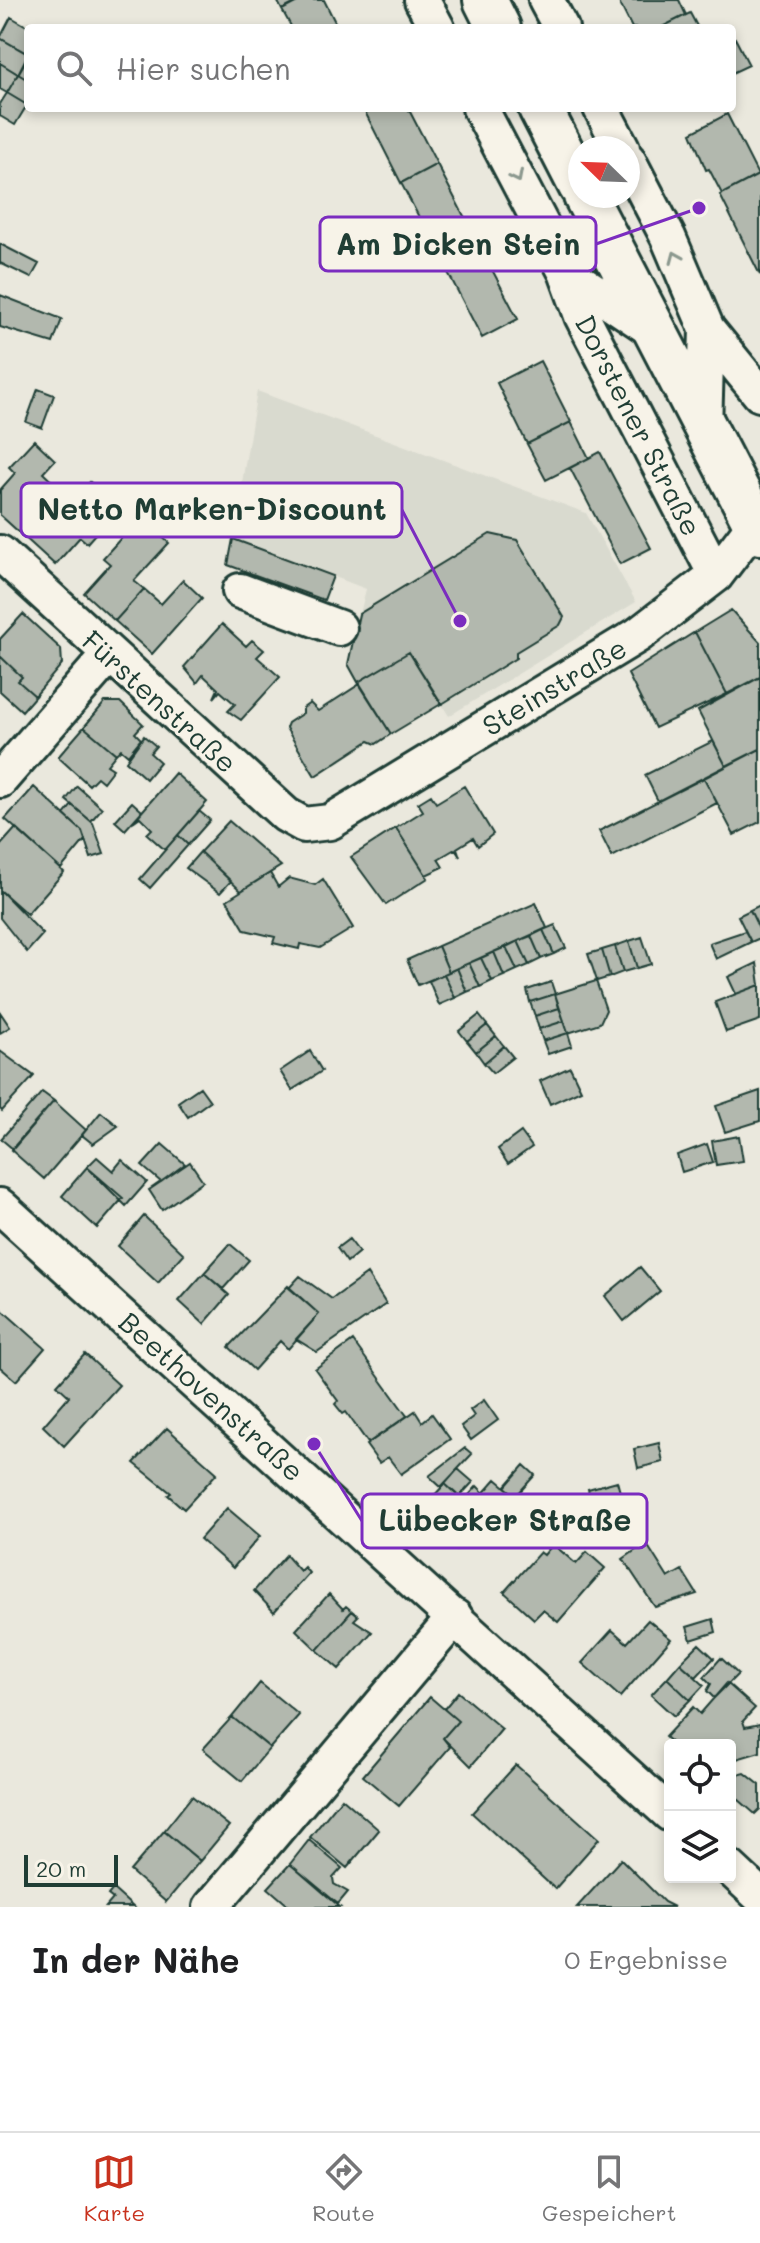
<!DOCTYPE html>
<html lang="de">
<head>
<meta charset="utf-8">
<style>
	body { margin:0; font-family:Mali,sans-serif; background:#f6f6f6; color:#202124 }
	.controls { position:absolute; right:24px; bottom:24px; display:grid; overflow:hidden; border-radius:8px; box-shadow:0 4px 12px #0003 }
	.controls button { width:72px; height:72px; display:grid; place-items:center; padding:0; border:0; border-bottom:2px solid #e0e0e0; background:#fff; color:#202124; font:40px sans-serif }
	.compass { position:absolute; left:568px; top:136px; width:72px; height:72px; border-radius:50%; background:#fff; box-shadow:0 4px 12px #0003; rotate:293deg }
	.scale { position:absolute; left:24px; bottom:20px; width:94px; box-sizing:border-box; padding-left:8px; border:4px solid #1f3d34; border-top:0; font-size:22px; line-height:28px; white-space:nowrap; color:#1f3d34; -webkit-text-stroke:6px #f7f3e8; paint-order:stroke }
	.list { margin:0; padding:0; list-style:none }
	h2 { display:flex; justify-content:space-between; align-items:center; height:104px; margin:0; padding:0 32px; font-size:34px }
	h2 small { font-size:26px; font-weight:400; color:#757577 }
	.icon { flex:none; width:44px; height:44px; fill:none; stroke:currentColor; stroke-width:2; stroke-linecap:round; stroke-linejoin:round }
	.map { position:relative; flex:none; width:760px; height:1907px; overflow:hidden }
	.search { position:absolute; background:#fff; box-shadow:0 4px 12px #0003; left:24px; right:24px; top:24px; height:88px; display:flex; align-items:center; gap:20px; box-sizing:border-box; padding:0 28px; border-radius:8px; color:#757577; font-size:30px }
	.sheet { height:224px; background:#fff }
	nav { display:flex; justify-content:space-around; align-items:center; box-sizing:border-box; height:112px; border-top:2px solid #e0e0e0; background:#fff; font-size:22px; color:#757577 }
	nav a { display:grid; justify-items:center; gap:4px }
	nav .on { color:#c8321e }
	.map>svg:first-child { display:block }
</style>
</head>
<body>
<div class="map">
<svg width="760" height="1907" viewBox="0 0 760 1907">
	<rect width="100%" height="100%" fill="#eae8dd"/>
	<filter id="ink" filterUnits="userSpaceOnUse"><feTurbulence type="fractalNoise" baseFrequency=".0125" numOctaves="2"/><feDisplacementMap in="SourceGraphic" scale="16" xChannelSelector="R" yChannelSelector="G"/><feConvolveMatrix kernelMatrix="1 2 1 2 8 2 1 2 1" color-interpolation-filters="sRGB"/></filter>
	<g filter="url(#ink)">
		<path fill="#d9dacf" d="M257 391 586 513 636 602 449 716 409 652 358 682 348 664 366 589 233 538Z"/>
		<path fill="#b2b8ae" stroke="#1f3d34" stroke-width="2" d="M277 0H301L282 10Z
			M301 0H324L338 28H292L282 10Z
			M618 0H679L686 15 660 28H632Z
			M690 13 698 28H660Z
			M11 17 30 28 28 54 0 38Z
			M0 38 28 54 18 74 0 63Z
			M735 38 749 65 732 73V39Z
			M28 57V80L18 74Z
			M0 63 18 74 7 93 0 89Z
			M18 74 28 80 27 105 7 93Z
			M7 93 27 105 15 125 0 116V104Z
			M363 108H408L437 164 401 183Z
			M727 114 758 175 722 194 709 169 706 170 691 133Z
			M437 164 478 243 442 261 401 183Z
			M760 174V275L720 195Z
			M478 243 518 319 482 338 442 261Z
			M0 244 39 264 31 278 0 263Z
			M0 295 62 319 53 343 0 327Z
			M540 361 571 422 527 444 497 383Z
			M38 389 54 395 42 428 26 422Z
			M571 422 589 458 546 480 527 444Z
			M34 440 55 460 43 473 61 490 21 534 0 515V490L15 473 9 467Z
			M600 452 651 548 620 564 570 468Z
			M90 482 118 508 87 543 80 537 55 565 21 534 48 505 59 516Z
			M140 517 169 543 134 581 144 589 115 621 84 593 110 564 103 558Z
			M490 534 517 540 564 617 560 625 516 652V658L442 704 409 652 358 682 348 664 359 614Z
			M233 539 333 576 324 600 228 565Z
			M183 580 202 598 152 654 115 621 144 589 161 604Z
			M731 610 760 642V677L727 694 695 632Z
			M23 614 61 649 62 664 35 696 18 681 22 677 0 656V639Z
			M222 624 246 646 252 640 264 650 257 657 280 677 241 720 228 711 235 704 220 691 214 698 218 689 203 675 197 683 184 667Z
			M695 632 727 694 655 728 628 674Z
			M409 652 441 704 391 734 358 682Z
			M0 656 22 677 18 681 35 696 22 711 0 691Z
			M760 677V749L726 766 698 711Z
			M360 684 391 734 376 744 369 741 315 776 286 728 288 723 303 713V708L310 703 318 711Z
			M105 702H120L143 724 135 733 141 739 128 755 121 749 116 754 84 727Z
			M84 727 116 754 107 765 113 769 103 782 97 777 89 785 58 757Z
			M144 736 156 746 150 753 160 762 146 779 126 761Z
			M713 741 726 766 658 801 645 775Z
			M760 749V822L734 835 704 778Z
			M175 773 207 802 165 850 147 834 152 829 140 817 133 822Z
			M704 778 717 803 612 857 599 831Z
			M77 786 102 808 91 821 66 800Z
			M464 786 493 834 478 846 473 838 457 848 460 857 455 849 438 859 443 867 426 875 396 828 423 811 418 803 431 795 436 803Z
			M34 787 82 831 85 840 61 869 5 819Z
			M132 802 142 811 125 830 115 821Z
			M72 805 93 823 104 854 91 858 82 831 64 815Z
			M199 811 210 820 188 845 178 835Z
			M229 821 281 866 241 891 200 852Z
			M16 828 64 872 27 914 0 890V846Z
			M396 828 428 878 386 905 351 857Z
			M178 835 188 845 150 888 140 879Z
			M200 852 231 881 220 893 186 868Z
			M270 873 278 887 289 878 315 885 323 879 353 928 320 948 300 944 299 949 273 943 275 937 245 930 227 900Z
			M0 890 43 934 27 952 0 918Z
			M536 903 547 928 449 972 438 946Z
			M760 905V931L750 910Z
			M750 910 760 931V938L751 942 738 916Z
			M555 925 566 948 554 954 543 930Z
			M543 930 554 954 541 959 531 936Z
			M745 931 751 942 716 959 709 943Z
			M531 936 541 959 529 965 518 941Z
			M642 937 651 964 637 968 629 941Z
			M518 941 529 965 517 970 506 947Z
			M629 941 637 968 623 972 615 946Z
			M438 946 449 972 418 985 407 960Z
			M615 946 623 972 610 977 602 950Z
			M506 947 517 970 504 976 494 952Z
			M602 950 610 977 597 981 588 954Z
			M494 952 504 976 492 981 481 958Z
			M481 958 492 981 480 987 469 963Z
			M469 963 480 987 467 992 457 968Z
			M757 963 760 985 736 994 728 977Z
			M457 968 467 992 455 998 444 974Z
			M444 974 455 998 439 1005 429 981Z
			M596 981 606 1010 600 1023 568 1033 555 994Z
			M551 982 555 994 530 1002 527 990Z
			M760 985V1020L726 1032 715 1002Z
			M555 994 559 1008 535 1016 530 1002Z
			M559 1008 564 1021 539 1029 535 1016Z
			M0 1012 10 1027 0 1033Z
			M479 1015 487 1025 467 1041 459 1031Z
			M564 1021 568 1033 543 1041 539 1029Z
			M487 1025 496 1036 476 1052 467 1041Z
			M568 1033 572 1046 548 1054 543 1041Z
			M496 1036 504 1046 484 1063 476 1052Z
			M504 1046 513 1057 493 1073 484 1063Z
			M0 1051 34 1076 2 1111 0 1109Z
			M310 1051 322 1071 292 1090 280 1071Z
			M570 1067 581 1090 550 1104 540 1081Z
			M200 1087 210 1101 188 1117 178 1102Z
			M760 1091V1121L725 1132 716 1106Z
			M42 1092 54 1101 13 1149 1 1139Z
			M54 1101 86 1130 44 1179 11 1150Z
			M101 1112 118 1126 93 1144 82 1135Z
			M521 1132 532 1147 508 1164 498 1149Z
			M739 1136 743 1161 716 1165 712 1141Z
			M162 1144 185 1164 161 1182 142 1166Z
			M707 1144 713 1162 682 1172 677 1155Z
			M97 1157 113 1171 122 1160 147 1182 126 1206 87 1167Z
			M190 1162 203 1181 162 1210 149 1190Z
			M87 1167 123 1198 97 1228 62 1196Z
			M144 1216 184 1254 158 1283 118 1246Z
			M349 1239 359 1252 347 1262 337 1248Z
			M230 1244 249 1260 223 1289 204 1273Z
			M640 1267 660 1291 624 1321 605 1296Z
			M204 1273 229 1295 204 1324 179 1301Z
			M367 1274 386 1304 317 1352 296 1339 319 1314 289 1288 300 1276 332 1299Z
			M288 1286 319 1314 288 1349 280 1341 254 1370 229 1347Z
			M0 1308 45 1348 16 1381 0 1367Z
			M353 1341 407 1416 368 1443 346 1412 343 1414 335 1404 338 1401 315 1369Z
			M85 1354 119 1385 64 1446 43 1426 69 1396 57 1385Z
			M484 1400 498 1420 471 1440 461 1426 474 1416 470 1410Z
			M415 1411 422 1422 432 1414 450 1439 401 1474 388 1457 379 1463 366 1445Z
			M167 1428 217 1473 184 1509 168 1495 171 1493 134 1463Z
			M659 1443 663 1462 638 1468 634 1449Z
			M465 1448 472 1454 441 1487 429 1476Z
			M524 1465 535 1475 516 1496 505 1487Z
			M458 1469 473 1482 459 1497 445 1484Z
			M496 1479 516 1496 490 1526 483 1520 456 1550 416 1515 445 1484 471 1507Z
			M617 1481 626 1515 597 1523 588 1489Z
			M477 1486 484 1493 471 1507 464 1501Z
			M227 1508 260 1536 233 1568 200 1539Z
			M646 1543 668 1578 682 1570 697 1594 655 1607 623 1559Z
			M553 1544 576 1564 587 1552 605 1568 558 1622 543 1610 534 1619 504 1592 540 1552 544 1555Z
			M286 1555 300 1571 304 1567 309 1573 274 1612 254 1591Z
			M329 1594 343 1609 346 1606 352 1611 317 1650 296 1630Z
			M352 1611 358 1616 354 1620 372 1632 339 1669 317 1650Z
			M713 1619 716 1632 691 1640 687 1627Z
			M648 1620 671 1639 620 1697 582 1663 612 1630 627 1643Z
			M699 1644 714 1658 696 1677 680 1663Z
			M721 1658 738 1674 714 1698 707 1691 711 1684 704 1677Z
			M680 1663 704 1685 690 1700 667 1678Z
			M667 1678 690 1700 674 1716 651 1695Z
			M260 1683 299 1715 270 1748 232 1717Z
			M727 1683 755 1708 743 1721 745 1727 760 1724V1752L730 1761V1745H674L665 1737 693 1707 700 1714Z
			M458 1692 502 1729 471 1766 443 1738 458 1721 444 1709Z
			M430 1697 458 1721 443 1738 450 1747 399 1806 363 1776Z
			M232 1717 270 1748 242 1781 203 1749Z
			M516 1765 599 1839 555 1889 472 1813Z
			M745 1773 760 1785V1809L755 1814 730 1792V1777Z
			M192 1796 229 1826 200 1861 164 1831Z
			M342 1798 379 1830 347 1868 310 1837Z
			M164 1831 200 1861 166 1902 130 1871Z
			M309 1840 342 1868 333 1878 334 1884 348 1892 338 1904 290 1864Z
			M621 1859 664 1902 674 1907H577Z
			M290 1864 340 1907H290L268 1888Z
			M113 1889 133 1907H106L113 1899 108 1895Z"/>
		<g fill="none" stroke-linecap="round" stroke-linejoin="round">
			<g stroke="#1f3d34" stroke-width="40">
				<path id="minor" d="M422 0 437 28
					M546 0 561 28
					M480 108 566 272 582 316 716 575
					M601 108 622 148
					M628 160 668 237 707 329 704 428
					M566 272 657 333
					M707 329 760 394
					M0 553 286 815 304 825 330 822 638 635 716 575 760 517
					M240 591 339 628
					M0 780 108 656
					M0 1206 670 1814
					M730 1868 760 1896
					M211 1907 455 1617"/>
			</g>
			<g stroke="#1f3d34" stroke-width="48">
				<path id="major" d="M485 0 499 28
					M540 108 580 186
					M585 196 760 533"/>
			</g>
			<use href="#minor" stroke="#f7f3e8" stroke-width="34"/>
			<use href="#major" stroke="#f7f3e8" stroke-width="42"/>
		</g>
		<defs><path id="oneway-chevron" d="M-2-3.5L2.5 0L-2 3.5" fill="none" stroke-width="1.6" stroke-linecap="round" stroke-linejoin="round" transform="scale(2)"/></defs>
		<g stroke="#8b988e">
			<use href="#oneway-chevron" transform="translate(517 177) rotate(63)"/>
			<use href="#oneway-chevron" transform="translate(676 257) rotate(-113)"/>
		</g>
	</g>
	<g text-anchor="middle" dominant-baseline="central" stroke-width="6" stroke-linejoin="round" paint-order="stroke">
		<g font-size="28" fill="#1f3d34" stroke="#f7f3e8">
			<text transform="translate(639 425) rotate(63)">Dorstener Straße</text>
			<text transform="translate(554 686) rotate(-31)">Steinstraße</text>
			<text transform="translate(160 701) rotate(42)">Fürstenstraße</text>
			<text transform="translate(212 1396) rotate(42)">Beethovenstraße</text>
		</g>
	</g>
	<path fill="none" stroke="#7b2cbf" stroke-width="3" d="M699 208L596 244M460 621L402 510M314 1444L362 1521"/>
	<g fill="#7b2cbf" stroke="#f7f3e8" stroke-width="3">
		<circle cx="699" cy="208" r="8"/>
		<circle cx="460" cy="621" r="8"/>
		<circle cx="314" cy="1444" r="8"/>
	</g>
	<g fill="#f7f3e8" stroke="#7b2cbf" stroke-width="3">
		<rect x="320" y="217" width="276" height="54" rx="8"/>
		<rect x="21" y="483" width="381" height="54" rx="8"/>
		<rect x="362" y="1494" width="285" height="54" rx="8"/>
	</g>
	<g font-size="30" text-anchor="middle" font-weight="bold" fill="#1f3d34">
		<text x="458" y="255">Am Dicken Stein</text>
		<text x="212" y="520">Netto Marken-Discount</text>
		<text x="505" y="1531">Lübecker Straße</text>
	</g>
</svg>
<div class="controls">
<button><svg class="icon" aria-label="locate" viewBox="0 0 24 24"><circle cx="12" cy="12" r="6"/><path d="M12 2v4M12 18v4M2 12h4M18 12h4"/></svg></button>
<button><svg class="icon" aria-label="layers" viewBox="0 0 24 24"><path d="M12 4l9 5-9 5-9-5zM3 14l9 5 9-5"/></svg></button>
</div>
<svg class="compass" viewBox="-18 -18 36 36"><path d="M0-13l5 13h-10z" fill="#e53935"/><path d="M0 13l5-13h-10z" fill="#757577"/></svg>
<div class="scale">20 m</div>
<div class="search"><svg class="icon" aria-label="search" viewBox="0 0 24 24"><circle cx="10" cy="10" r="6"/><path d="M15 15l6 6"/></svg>Hier suchen</div>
</div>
<section class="sheet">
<h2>In der Nähe<small>0 Ergebnisse</small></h2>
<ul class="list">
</ul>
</section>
<nav>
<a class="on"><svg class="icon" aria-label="map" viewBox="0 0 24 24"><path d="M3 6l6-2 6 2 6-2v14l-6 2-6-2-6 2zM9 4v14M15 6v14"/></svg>Karte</a>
<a><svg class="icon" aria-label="directions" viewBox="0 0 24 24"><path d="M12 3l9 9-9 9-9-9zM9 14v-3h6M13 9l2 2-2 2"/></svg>Route</a>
<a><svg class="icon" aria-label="saved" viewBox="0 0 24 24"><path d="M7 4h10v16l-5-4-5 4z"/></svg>Gespeichert</a>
</nav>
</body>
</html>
